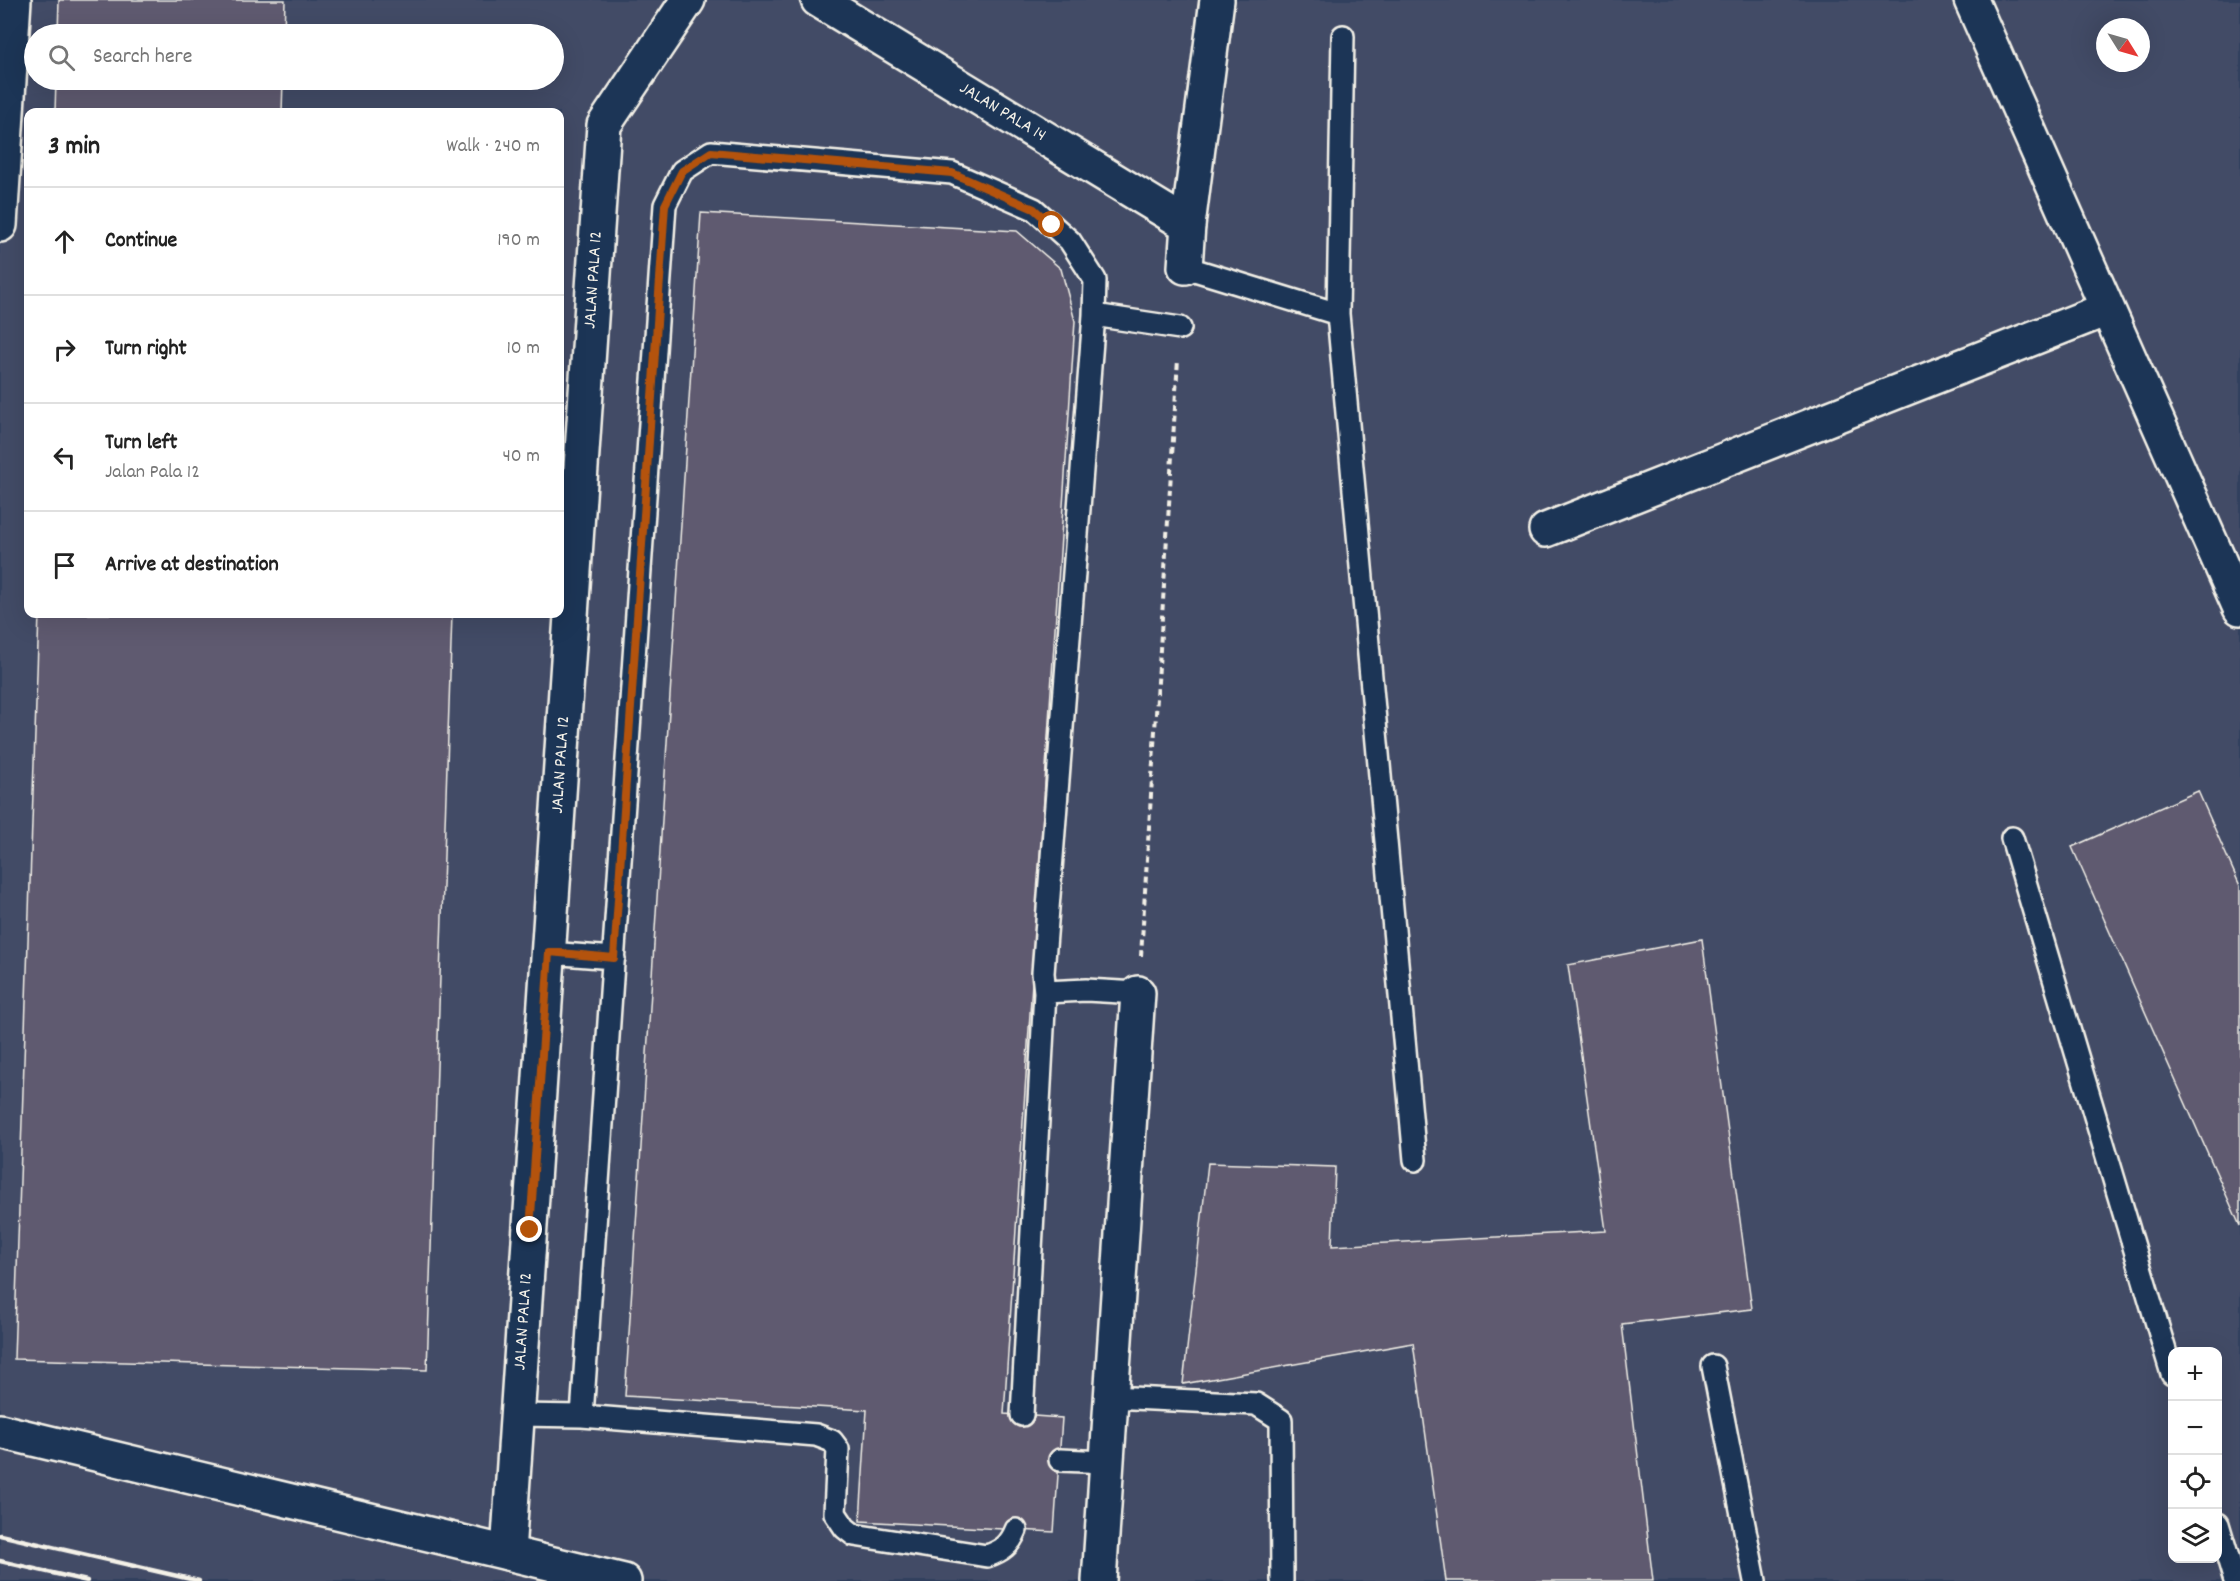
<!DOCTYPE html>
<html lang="en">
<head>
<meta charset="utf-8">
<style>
	body { margin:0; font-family:Dekko,sans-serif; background:#f6f6f6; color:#222 }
	.controls { position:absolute; right:18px; bottom:18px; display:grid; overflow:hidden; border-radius:12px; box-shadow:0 6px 24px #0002 }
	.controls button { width:54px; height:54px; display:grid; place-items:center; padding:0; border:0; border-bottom:2px solid #e0e0e0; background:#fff; color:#222; font:30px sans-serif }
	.compass { position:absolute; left:2096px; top:18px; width:54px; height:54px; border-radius:50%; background:#fff; box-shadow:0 6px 24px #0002; rotate:127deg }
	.stop { position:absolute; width:18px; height:18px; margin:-14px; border:4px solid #b45309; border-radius:50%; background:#fff }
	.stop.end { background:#b45309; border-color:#fff; box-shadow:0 2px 6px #0008 }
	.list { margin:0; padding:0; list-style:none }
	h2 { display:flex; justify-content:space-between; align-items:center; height:78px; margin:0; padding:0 24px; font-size:26px }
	h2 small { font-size:20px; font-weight:400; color:#767676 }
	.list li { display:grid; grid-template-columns:39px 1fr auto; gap:18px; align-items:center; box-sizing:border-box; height:108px; padding:0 24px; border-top:2px solid #e0e0e0 }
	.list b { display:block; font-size:22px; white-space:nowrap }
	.list p { margin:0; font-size:20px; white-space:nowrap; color:#767676 }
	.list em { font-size:20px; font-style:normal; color:#767676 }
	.icon { flex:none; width:33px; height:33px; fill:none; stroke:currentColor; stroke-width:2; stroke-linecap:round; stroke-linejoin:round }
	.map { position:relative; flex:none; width:2240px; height:1581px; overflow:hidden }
	.search { position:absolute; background:#fff; box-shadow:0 6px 24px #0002; left:24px; top:24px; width:540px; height:66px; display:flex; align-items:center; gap:15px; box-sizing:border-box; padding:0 21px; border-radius:33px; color:#767676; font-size:22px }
	.panel { position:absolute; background:#fff; box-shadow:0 6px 24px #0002; left:24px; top:108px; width:540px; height:510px; border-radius:12px }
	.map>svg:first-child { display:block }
</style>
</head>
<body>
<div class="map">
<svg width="2240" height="1581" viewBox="0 0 2240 1581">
	<rect width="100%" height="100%" fill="#31405e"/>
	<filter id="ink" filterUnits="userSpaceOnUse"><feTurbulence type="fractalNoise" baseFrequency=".0167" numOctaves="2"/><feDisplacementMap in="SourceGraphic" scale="12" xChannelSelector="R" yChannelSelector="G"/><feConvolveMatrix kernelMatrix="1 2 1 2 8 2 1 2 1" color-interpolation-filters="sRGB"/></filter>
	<g filter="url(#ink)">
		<path fill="#434b66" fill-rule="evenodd" d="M0 0H2240V1581H0ZM2105 27H2141V63H2105ZM34 34H554V80H34ZM28 112H560V614H28ZM2172 1352H2218V1558H2172Z"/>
		<path fill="#5f5a70" stroke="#f4f1e8" stroke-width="1.5" d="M59 0H285L284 34H58Z
			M56 80H283L282 112H55Z
			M701 213 1017 231 1061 269 1075 321 1004 1414 1062 1418 1054 1532 860 1521 867 1410 625 1396Z
			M39 614H452L427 1370 14 1359Z
			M2198 791 2240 886V1226L2072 847Z
			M1702 939 1752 1309 1622 1324 1653 1581H1446L1413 1343 1183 1384 1208 1163 1335 1167 1332 1246 1606 1231 1568 965Z"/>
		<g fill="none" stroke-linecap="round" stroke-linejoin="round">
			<g stroke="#f4f1e8" stroke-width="26">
				<path id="lane" d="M1185 267 1338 314 1415 1160
					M1338 314 1343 36
					M1094 315 1180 328
					M2012 838 2172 1374
					M549 953 614 958
					M1713 1366 1755 1581
					M1111 1397 1256 1404 1281 1420 1282 1581
					M517 1415 582 1416
					M1022 1415 1045 992
					M1060 1460 1107 1462
					M2218 1524 2235 1581
					M1016 1530C1010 1545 1002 1551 987 1556L854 1535 845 1528 835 1513 838 1449 832 1441 816 1435 582 1416 665 205 682 171 711 152 952 173 1034 209 1070 241 1095 280 1094 315 1043 973 1045 992 1086 990 1138 993"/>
			</g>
			<g stroke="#f4f1e8" stroke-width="38">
				<g id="street">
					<path id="s1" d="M818 0 1188 225"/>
					<path d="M1971 0 2240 608"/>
					<path d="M0 225 14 0"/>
					<path d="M1185 267 1188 225 1217 0"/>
					<path d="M1546 530 2107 309"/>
					<path d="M0 1431 624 1581"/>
					<path id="s2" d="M508 1553 604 125 688 0"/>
					<path d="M1099 1581 1138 993"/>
				</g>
			</g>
			<path stroke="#f4f1e8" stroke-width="4" stroke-dasharray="6 4.5" stroke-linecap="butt" d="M1141 956 1178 359"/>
			<use href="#lane" stroke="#1d3557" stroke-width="21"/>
			<use href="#street" stroke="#1d3557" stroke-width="33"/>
			<path stroke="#f4f1e8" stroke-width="4.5" d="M0 1535 199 1581
				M0 1561 87 1581"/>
		</g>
	</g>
	<g fill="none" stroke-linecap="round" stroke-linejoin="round" filter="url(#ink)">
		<path stroke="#b45309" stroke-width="8" d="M530 1230 549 952 614 958 665 205 682 171 711 152 952 173 1034 209 1052 225"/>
	</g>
	<g text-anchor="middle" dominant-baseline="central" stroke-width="4.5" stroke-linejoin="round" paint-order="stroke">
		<g font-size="18" fill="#f4f1e8" stroke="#1d3557">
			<text stroke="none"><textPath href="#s1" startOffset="216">JALAN PALA 14</textPath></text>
			<text stroke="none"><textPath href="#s2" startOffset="1276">JALAN PALA 12</textPath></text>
			<text stroke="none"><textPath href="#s2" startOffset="790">JALAN PALA 12</textPath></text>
			<text stroke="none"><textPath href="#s2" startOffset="232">JALAN PALA 12</textPath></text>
		</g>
	</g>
</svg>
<div class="controls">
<button>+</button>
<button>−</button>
<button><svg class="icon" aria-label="locate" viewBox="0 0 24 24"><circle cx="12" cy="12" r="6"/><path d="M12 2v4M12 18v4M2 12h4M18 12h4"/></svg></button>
<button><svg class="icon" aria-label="layers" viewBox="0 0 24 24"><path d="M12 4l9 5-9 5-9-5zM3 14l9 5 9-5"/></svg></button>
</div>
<svg class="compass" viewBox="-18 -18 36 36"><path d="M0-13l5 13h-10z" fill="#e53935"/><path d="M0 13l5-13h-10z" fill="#767676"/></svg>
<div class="stop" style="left:1052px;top:225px"></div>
<div class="stop end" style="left:530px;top:1230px"></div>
<div class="search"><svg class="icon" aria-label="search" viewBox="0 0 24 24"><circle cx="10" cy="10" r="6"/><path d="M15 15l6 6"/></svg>Search here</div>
<section class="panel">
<h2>3 min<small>Walk · 240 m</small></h2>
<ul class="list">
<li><svg class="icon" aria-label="ahead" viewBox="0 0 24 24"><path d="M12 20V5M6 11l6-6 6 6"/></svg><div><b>Continue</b></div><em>190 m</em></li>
<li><svg class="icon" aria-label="right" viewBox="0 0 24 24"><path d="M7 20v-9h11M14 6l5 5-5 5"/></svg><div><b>Turn right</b></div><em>10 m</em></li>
<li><svg class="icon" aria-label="left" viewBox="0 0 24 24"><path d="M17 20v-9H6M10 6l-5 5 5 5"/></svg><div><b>Turn left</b><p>Jalan Pala 12</p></div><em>40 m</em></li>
<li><svg class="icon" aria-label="arrive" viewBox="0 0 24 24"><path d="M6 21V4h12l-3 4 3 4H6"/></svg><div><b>Arrive at destination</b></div></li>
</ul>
</section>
</div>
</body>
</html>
